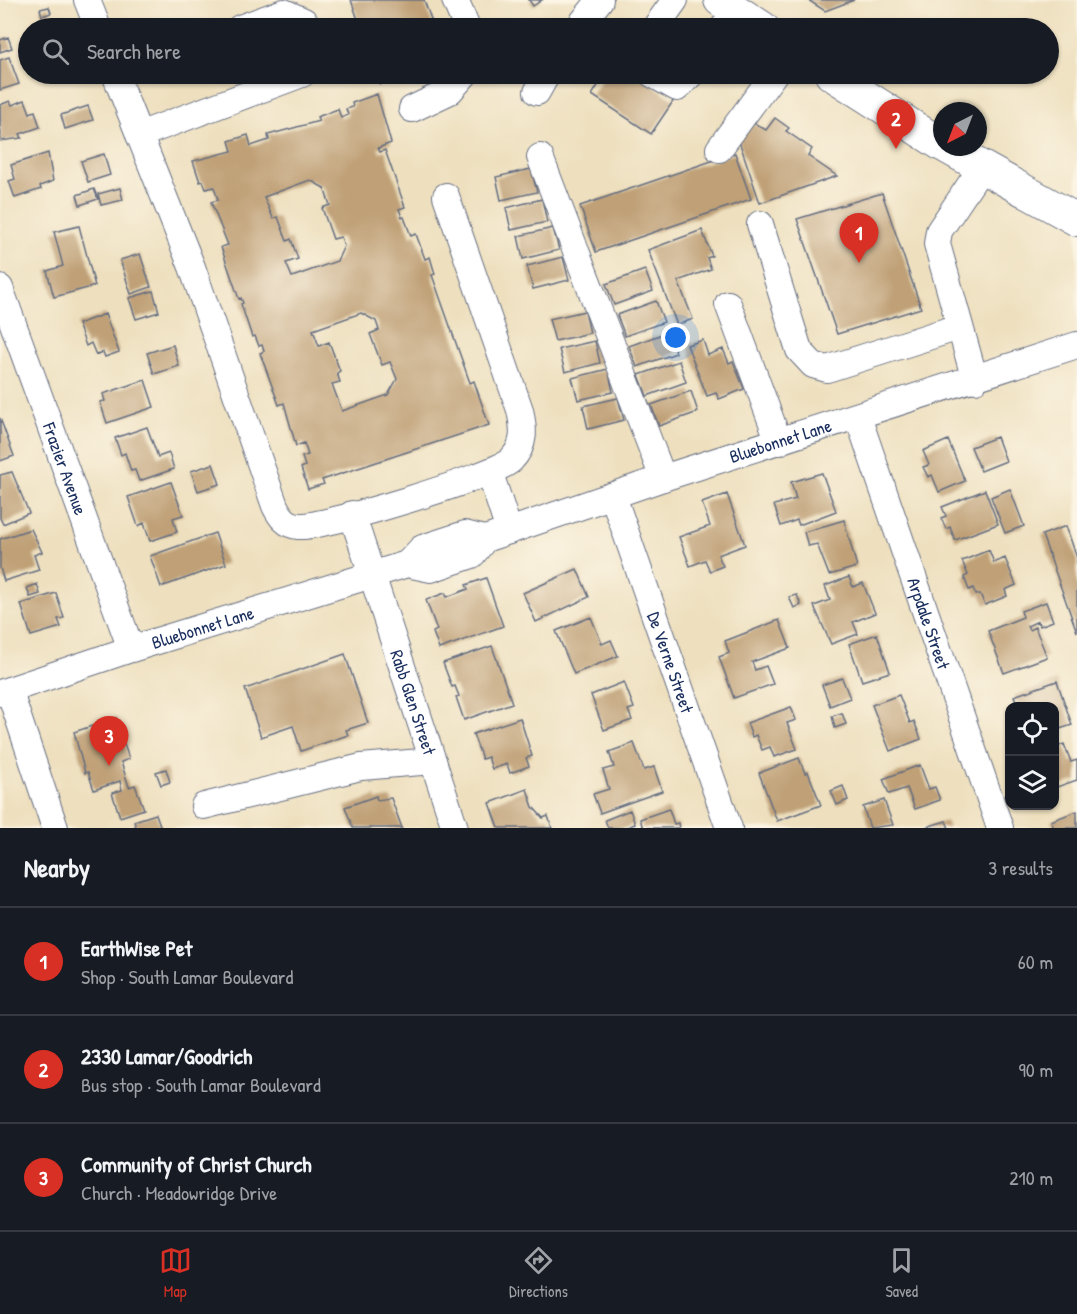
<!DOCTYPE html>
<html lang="en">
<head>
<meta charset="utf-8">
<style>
	body { margin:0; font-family:"Patrick Hand",sans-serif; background:#242831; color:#f1f3f6 }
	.controls { position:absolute; right:18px; bottom:18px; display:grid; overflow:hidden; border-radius:12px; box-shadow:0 2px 4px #0004 }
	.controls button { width:54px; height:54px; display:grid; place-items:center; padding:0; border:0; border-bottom:2px solid #363941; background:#171b24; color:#f1f3f6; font:30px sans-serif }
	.compass { position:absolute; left:933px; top:102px; width:54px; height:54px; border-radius:50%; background:#171b24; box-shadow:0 2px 4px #0004; rotate:222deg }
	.you { position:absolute; left:676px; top:338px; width:21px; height:21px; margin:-15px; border:4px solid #fff; border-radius:50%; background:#1a73e8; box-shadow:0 0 0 9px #1a73e833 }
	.badge { display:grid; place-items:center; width:39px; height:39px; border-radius:50%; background:#d93025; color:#fff; font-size:20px; font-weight:700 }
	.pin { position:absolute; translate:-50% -50px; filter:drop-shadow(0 2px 3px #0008) }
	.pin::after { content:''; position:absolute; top:32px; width:21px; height:18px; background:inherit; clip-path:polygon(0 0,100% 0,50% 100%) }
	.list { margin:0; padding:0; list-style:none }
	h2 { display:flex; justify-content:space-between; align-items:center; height:78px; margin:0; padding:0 24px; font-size:26px }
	h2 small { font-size:20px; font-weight:400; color:#9ea1a6 }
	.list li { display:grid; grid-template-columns:39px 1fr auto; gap:18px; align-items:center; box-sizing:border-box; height:108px; padding:0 24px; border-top:2px solid #363941 }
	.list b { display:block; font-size:22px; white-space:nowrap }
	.list p { margin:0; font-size:20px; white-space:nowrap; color:#9ea1a6 }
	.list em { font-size:20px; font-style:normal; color:#9ea1a6 }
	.icon { flex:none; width:33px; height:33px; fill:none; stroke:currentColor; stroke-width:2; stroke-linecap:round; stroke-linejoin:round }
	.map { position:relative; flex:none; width:1077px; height:828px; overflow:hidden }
	.search { position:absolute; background:#171b24; box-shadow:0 2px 4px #0004; left:18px; right:18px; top:18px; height:66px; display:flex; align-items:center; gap:15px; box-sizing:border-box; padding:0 21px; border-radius:33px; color:#9ea1a6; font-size:22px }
	.sheet { height:402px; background:#171b24 }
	nav { display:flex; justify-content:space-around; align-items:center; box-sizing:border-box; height:84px; border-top:2px solid #363941; background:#171b24; font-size:16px; color:#9ea1a6 }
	nav a { display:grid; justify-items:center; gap:3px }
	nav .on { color:#d93025 }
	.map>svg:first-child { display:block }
</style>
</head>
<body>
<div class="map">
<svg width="1077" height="828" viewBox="0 0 1077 828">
	<rect width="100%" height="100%" fill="#fcf5e5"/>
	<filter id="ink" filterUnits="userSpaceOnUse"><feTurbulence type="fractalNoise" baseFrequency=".0167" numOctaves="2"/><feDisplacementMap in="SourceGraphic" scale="12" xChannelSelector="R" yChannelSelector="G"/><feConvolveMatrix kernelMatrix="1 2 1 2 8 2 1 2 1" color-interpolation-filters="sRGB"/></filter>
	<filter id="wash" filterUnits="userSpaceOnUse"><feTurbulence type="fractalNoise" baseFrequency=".008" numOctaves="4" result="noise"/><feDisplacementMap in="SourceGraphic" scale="24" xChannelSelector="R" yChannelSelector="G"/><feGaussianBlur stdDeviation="1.35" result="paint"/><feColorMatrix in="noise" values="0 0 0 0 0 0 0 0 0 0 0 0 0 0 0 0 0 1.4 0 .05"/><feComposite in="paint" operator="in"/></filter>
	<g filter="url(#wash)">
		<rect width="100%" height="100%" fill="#eee0bf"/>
		<g id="blocks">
			<path fill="#bfa077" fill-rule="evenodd" d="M351 0H424L434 28H361Z
				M529 0H542L533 6Z
				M808 0H854L825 11Z
				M49 7 51 13 42 16 40 9Z
				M61 20 63 28H35Z
				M8 37 12 48 0 52V40Z
				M9 57 19 84 0 90V60Z
				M376 74H410L380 84Z
				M605 74H637L674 100 651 134 592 95Z
				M377 94 391 143 378 148 380 152 385 150 405 207 399 209 402 217H404L411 236 416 234 425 259 430 257 435 274 432 275 470 383 474 381 489 425 322 480 324 484 308 489 301 468 305 466 302 457 308 455 304 443 296 446 284 403 279 405 260 353 264 351 262 345 259 346 255 336 252 337 241 304 243 303 241 298 239 299 221 247 228 245 211 202 218 200 214 187 206 189 203 181 200 182 193 161 232 151 229 141 248 135 251 146 269 140 268 135 319 121 317 117 338 109 341 118 348 115 346 109 353 107 352 103ZM310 180 324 188 330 205 322 208 333 239 341 237 344 246 337 261 292 277 286 263 298 259 291 239 287 241 278 217 273 218 264 197ZM361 313 376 321 379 330 370 334 382 365 390 362 397 379 388 395 342 411 332 384 340 382 337 373 340 371 329 342 319 346 313 330Z
				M25 100 30 113 35 111 40 127 20 134 22 138 1 141 0 105 10 101 12 105Z
				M88 106 93 120 65 129 61 115Z
				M775 118 789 128 786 131 812 149 808 156 837 176 760 203 738 138 752 122 766 130Z
				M48 153 53 181 40 186 41 189 15 198 9 181 15 179 11 165Z
				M735 153 751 199 596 252 580 206Z
				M104 154 110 175 88 182 81 161Z
				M531 169 537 192 501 200 496 177Z
				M120 188 123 200 101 205 98 194Z
				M94 189 98 199 80 205 77 195Z
				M882 193 921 308 837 334 797 219Z
				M542 199 547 222 511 230 506 208Z
				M79 226 95 286 54 297 47 271 63 266 54 232Z
				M553 228 559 250 523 259 518 236Z
				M702 230 712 256 707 258 711 269 678 281 693 319 677 325 648 250Z
				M140 254 151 287 131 294 120 260Z
				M563 257 569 280 533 289 527 266Z
				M645 270 653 291 614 305 606 284Z
				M153 291 159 312 136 319 129 298Z
				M656 301 664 322 625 336 617 315Z
				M585 311 590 333 555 341 549 319Z
				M105 314 119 352 105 357 103 352 96 355 91 343 86 346 78 324Z
				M668 332 676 353 637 367 629 346Z
				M703 340 708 355 723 349 729 363 733 361 744 389 719 399 716 393 707 396 687 345Z
				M595 341 600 363 565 372 559 349Z
				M173 345 179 366 154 374 147 353Z
				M679 361 686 382 647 396 639 375Z
				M608 369 613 392 578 400 572 378Z
				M145 380 154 407 107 423 100 402 105 401 103 394Z
				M691 391 698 412 659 426 651 405Z
				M618 398 624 420 588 429 583 406Z
				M0 418 14 456 0 461Z
				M147 427 158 457 169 453 174 469 139 481 135 470 131 471 125 453 121 455 115 438Z
				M997 437 1006 461 981 471 971 447Z
				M948 440 965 481 939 492 932 475 928 477 923 467 929 465 923 451Z
				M213 464 220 484 198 491 191 471Z
				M12 472 29 513 3 524 0 518V475Z
				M822 473 836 511 799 525 797 520 781 526 774 505 796 499 791 482Z
				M171 482 183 515 173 518 177 532 150 541 144 523 138 526 128 497Z
				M1010 489 1024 526 1005 533 991 497Z
				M985 490 998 524 955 540 950 527 946 529 941 518 946 516 942 507Z
				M727 494 745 545 718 555 723 566 710 571 705 560 690 566 679 537 710 526 702 503Z
				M844 520 857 567 829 575 817 544 808 546 804 532Z
				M1066 526 1077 558V632L1042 535Z
				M31 529 42 552 34 555 39 570 4 581 0 568V539Z
				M215 533 226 564 161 587 150 556Z
				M989 550 994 563 1005 558 1016 585 1005 590 1007 596 985 605 980 594 976 595 973 588 969 590 964 577 968 575 962 561Z
				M577 569 589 597 536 622 523 593Z
				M849 577 853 587 863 583 875 613 853 622 858 634 831 644 814 606 830 600 825 586Z
				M486 578 503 626 439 649 433 632 437 630 426 600 445 593 447 597 468 589 466 585Z
				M37 584 40 594 30 597 27 588Z
				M56 593 64 618 58 619 61 627 31 636 21 604Z
				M797 595 801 605 794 608 789 597Z
				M1046 602 1053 621 1040 626 1038 621 1027 626 1029 630 1035 627 1047 657 1004 673 988 631 1023 617 1021 611Z
				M591 617 602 644 611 640 618 656 574 674 556 631Z
				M779 620 790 648 752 662 755 670 766 666 773 684 734 698 719 657 729 653 725 641Z
				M877 634 890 672 862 681 849 644Z
				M492 646 512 703 464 720 456 697 459 696 455 686 452 687 443 663Z
				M345 654 368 723 346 730 348 735 301 751 293 726 261 737 245 689Z
				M842 678 850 698 830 706 822 685Z
				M1057 681 1072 725 1054 731V706H1018L1014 696Z
				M624 682 634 708 628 710 632 720 604 730 591 695Z
				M899 695 910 723 914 721 921 739 890 751 872 705Z
				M791 707 796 720 787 723 797 749 774 757 770 747 762 750 756 735 752 737 747 723Z
				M842 713 846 724 835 728 832 716Z
				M116 718 129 759 121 762 129 787 135 785 144 809 120 817 112 793 122 790 120 781 94 790 88 772 85 773 74 732Z
				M520 718 532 756 526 758 529 766 510 773 507 764 492 769 488 757 482 759 473 734Z
				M634 743 644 770 654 767 662 791 600 813 593 794 609 789 603 770 614 767 609 752Z
				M1064 744 1071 762 1077 760V780L1054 788V748Z
				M799 758 805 773 808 772 821 805 777 821 759 773Z
				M920 765 929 789 935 787 940 800 915 809 907 788 889 794 883 779Z
				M166 769 170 782 161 785 156 772Z
				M843 786 848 800 837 805 831 791Z
				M527 789 533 807 543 818 548 816 552 828H499L490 803Z
				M376 796 377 800 391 798 402 828H353L345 807Z
				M884 800 893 825 870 828 863 807Z
				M669 809 674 824 678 823 679 828H643L640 819Z
				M630 810 635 824 625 828H608L605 820Z
				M1077 811V828H1054L1051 821Z
				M156 814 161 828H136L134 821Z
				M946 821 949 828H926V827Z"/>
		</g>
	</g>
	<g filter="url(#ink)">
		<use href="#blocks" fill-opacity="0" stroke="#656d80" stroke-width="1.5"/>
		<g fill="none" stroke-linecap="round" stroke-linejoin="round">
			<g stroke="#656d80" stroke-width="28">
				<g id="minor">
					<path d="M87 0 98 28"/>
					<path d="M455 0 467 28"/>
					<path d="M240 28 284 12 304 21 310 28"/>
					<path d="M578 28 600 0"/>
					<path d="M655 28 675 0"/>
					<path d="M723 28 737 11"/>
					<path d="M115 74 192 267 275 506C280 516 286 525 298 526 320 529 495 476 511 460 526 445 524 429 520 410L446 196"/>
					<path d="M652 74 677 88 691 74"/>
					<path d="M537 92 547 74"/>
					<path d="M412 109 450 91 465 74"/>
					<path d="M139 135 302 74"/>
					<path d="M719 149 774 74"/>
					<path d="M540 157 663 478"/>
					<path d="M760 224 799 350 813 365 827 369 959 327"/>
					<path id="s1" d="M0 288 131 649"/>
					<path d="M728 304 779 442"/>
					<path d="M975 380 937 244 939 231 982 167"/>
					<path id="s2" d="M858 417 1000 828"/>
					<path d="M490 473 509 531"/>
					<path id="s3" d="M613 496 729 828"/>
					<path id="s4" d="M352 514 455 828"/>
					<path id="s5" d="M407 564 422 548 465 534 485 539 509 531 663 478 1077 345"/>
					<path d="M9 690 55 828"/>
					<path id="s6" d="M0 693 131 649 407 564 431 569 472 555 485 539"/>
					<path d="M204 806 361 767 433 761"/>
				</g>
			</g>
			<g stroke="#656d80" stroke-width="34">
				<path id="major" d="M720 0 763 28
					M831 74 942 145
					M946 147 1077 220"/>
			</g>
			<use href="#minor" stroke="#fff" stroke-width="26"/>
			<use href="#major" stroke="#fff" stroke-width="32"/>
		</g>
	</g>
	<g text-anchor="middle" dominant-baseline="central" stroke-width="4.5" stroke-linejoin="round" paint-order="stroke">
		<g font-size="18" fill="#1b2f5e" stroke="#fcf5e5">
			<text stroke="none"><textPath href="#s5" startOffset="399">Bluebonnet Lane</textPath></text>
			<text stroke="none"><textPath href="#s1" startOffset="192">Frazier Avenue</textPath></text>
			<text stroke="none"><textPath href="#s2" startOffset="218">Arpdale Street</textPath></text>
			<text stroke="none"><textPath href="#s6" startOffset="213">Bluebonnet Lane</textPath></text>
			<text stroke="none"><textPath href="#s3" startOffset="176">De Verne Street</textPath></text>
			<text stroke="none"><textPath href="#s4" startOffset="198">Rabb Glen Street</textPath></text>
		</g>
	</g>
</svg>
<div class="controls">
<button><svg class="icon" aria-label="locate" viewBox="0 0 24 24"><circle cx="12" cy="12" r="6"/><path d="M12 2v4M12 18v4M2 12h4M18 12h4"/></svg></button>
<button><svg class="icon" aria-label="layers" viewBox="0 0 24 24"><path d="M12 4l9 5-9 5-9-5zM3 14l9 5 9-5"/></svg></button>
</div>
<svg class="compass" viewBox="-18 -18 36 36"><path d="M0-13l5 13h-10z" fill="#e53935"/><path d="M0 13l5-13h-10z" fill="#9ea1a6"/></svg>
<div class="you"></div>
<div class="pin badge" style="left:859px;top:263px">1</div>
<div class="pin badge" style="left:896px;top:149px">2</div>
<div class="pin badge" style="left:109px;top:766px">3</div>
<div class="search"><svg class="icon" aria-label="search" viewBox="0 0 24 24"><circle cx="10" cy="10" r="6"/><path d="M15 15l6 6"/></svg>Search here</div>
</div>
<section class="sheet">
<h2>Nearby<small>3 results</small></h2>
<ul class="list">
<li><span class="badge">1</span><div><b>EarthWise Pet</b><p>Shop · South Lamar Boulevard</p></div><em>60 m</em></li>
<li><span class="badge">2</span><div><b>2330 Lamar/Goodrich</b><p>Bus stop · South Lamar Boulevard</p></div><em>90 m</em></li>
<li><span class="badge">3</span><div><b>Community of Christ Church</b><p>Church · Meadowridge Drive</p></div><em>210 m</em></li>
</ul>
</section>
<nav>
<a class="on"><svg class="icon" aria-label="map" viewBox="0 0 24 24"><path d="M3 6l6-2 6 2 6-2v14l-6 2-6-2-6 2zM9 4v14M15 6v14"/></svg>Map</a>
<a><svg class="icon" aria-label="directions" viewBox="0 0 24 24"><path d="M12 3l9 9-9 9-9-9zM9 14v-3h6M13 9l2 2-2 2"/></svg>Directions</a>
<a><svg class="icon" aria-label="saved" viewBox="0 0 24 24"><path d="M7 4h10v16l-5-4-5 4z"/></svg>Saved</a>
</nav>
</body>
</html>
